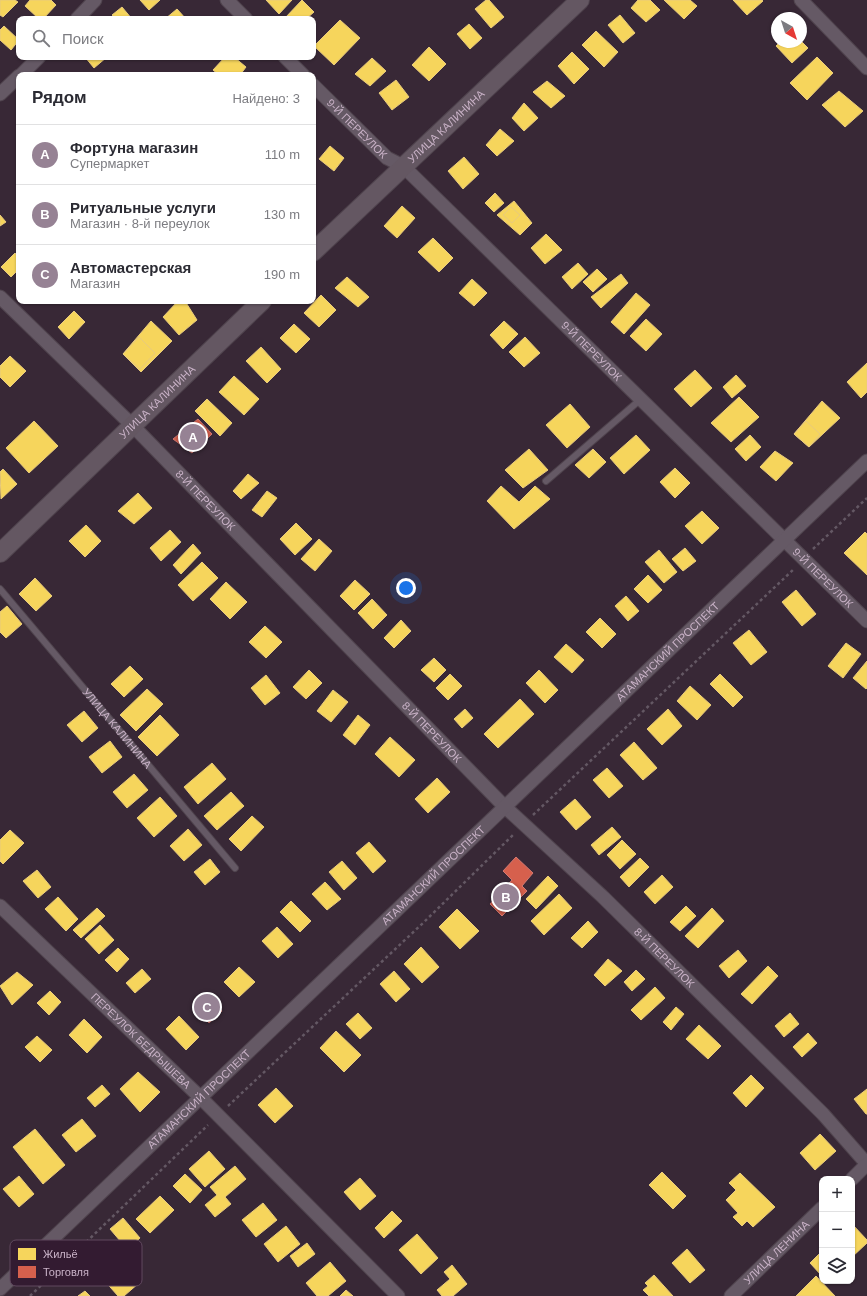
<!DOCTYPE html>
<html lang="ru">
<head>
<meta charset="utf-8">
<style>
	body { margin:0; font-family:Helvetica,sans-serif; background:#f2f2f3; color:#2b2b33 }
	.controls { position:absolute; right:12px; bottom:12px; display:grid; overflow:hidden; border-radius:8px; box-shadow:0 1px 3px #0004 }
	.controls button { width:36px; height:36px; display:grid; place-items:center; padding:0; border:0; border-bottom:1px solid #e1e1e2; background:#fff; color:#2b2b33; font:20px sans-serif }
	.compass { position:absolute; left:771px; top:12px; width:36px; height:36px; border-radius:50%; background:#fff; box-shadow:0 1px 3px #0004; rotate:141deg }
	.you { position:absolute; left:406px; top:588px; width:14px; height:14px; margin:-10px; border:3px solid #fff; border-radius:50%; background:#1a73e8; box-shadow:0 0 0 6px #1a73e833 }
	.badge { display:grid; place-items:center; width:26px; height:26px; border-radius:50%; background:#968294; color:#fff; font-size:13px; font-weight:700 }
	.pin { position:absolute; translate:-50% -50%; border:2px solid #fff; box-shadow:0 1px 4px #0006 }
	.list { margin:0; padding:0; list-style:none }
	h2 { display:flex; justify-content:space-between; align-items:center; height:52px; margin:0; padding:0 16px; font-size:17px }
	h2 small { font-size:13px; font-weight:400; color:#7c7c81 }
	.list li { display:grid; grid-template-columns:26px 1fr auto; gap:12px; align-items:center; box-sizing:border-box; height:60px; padding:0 16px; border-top:1px solid #e1e1e2 }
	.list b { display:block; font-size:15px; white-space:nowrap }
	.list p { margin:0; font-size:13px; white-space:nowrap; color:#7c7c81 }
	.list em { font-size:13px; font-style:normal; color:#7c7c81 }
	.icon { flex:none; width:22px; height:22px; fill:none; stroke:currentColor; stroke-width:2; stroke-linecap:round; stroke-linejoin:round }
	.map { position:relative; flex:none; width:867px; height:1296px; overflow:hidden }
	.search { position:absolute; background:#fff; box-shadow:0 1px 3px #0004; left:16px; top:16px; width:300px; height:44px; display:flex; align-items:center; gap:10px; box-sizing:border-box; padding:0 14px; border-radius:8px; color:#7c7c81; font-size:15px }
	.panel { position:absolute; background:#fff; box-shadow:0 1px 3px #0004; left:16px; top:72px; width:300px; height:232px; border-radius:8px }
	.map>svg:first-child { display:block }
</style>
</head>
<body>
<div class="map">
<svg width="867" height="1296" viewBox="0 0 867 1296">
	<rect width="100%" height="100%" fill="#382836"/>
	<path fill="#f6d55c" stroke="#e8ca7c" d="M0 0H15L18 2 3 17 0 15Z
		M30 0H51L56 5 43 19H39L25 6Z
		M140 0H160L149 10Z
		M266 0H292L279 14Z
		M302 0 314 12 306 19H286L285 18Z
		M486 0H489L504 17 491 28 475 9Z
		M638 0H650L660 10 646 22 631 8Z
		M664 0H690L697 6 684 19Z
		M733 0H762L763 1 747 15Z
		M122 7 132 19H116L112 15Z
		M177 9 186 19H165Z
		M620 15 635 33 623 43 608 25Z
		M340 20 360 38 334 65 314 46Z
		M469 24 482 38 470 49 457 34Z
		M4 26 19 40 11 50 0 40V30Z
		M596 31 618 52 604 67 582 45Z
		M801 41 808 48 792 63 776 46 780 42Z
		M429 47 446 64 429 81 412 65Z
		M572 52 589 69 574 84 558 66Z
		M85 57H107L94 68Z
		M225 57H234L246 67 240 75H219L213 70Z
		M817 57 833 73 807 100 790 83Z
		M372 58 386 71 370 86 355 74Z
		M396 80 409 97 392 110 379 93Z
		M547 81 565 96 551 108 533 92Z
		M839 91 863 111 845 127 822 105Z
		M524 103 538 118 524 131 512 118Z
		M500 129 514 141 497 156 486 145Z
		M330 146 344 158 334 171 319 159Z
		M464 157 479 174 463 189 448 171Z
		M495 193 504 203 494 212 485 203Z
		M514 201 532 223 520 235 497 215Z
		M402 206 415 218 397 238 384 226Z
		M511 207 520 215 512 223 503 215Z
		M0 215 6 222 0 226Z
		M546 234 562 250 545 264 531 248Z
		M433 238 453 258 439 272 418 252Z
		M15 253 19 257V269L11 277 1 267Z
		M578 263 588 274 572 289 562 277Z
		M597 269 607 279 593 292 583 282Z
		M621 274 628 283 601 308 591 297Z
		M347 277 369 297 358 307 335 288Z
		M472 279 487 293 474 306 459 293Z
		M636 293 650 305 624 334 611 322Z
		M321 295 336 310 319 327 304 313Z
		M178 301H185L197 320 179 335 163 317Z
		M74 311 85 322 69 339 58 327Z
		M646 319 662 334 646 351 630 336Z
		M151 321 172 341 141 372 123 354Z
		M504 321 518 334 503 349 490 335Z
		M294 324 310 339 296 353 280 338Z
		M139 337 155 353 140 369 123 354Z
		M525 337 540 353 524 367 509 352Z
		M261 347 281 369 267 383 246 361Z
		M10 356 26 371 10 387 0 377V366Z
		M867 363V392L861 398 847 382Z
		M695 370 712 388 691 407 674 389Z
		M736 375 746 386 732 398 723 387Z
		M234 376 259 399 244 415 219 392Z
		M739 397 759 417 731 442 711 423Z
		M207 399 232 423 220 436 195 411Z
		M822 401 840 418 809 447 794 434Z
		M570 404 590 427 567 448 546 425Z
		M34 421 58 446 29 473 6 448Z
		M806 421 820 434 809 447 794 434Z
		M636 435 650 450 624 474 610 458Z
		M750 435 761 447 746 461 735 449Z
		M529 449 548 470 523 488 505 470Z
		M593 449 606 462 589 478 575 465Z
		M775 451 793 463 776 481 760 467Z
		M675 468 690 483 675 498 660 482Z
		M3 469 17 484 1 499 0 472Z
		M248 474 259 483 241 499 233 491Z
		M501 486 519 502 535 486 550 499 514 529 487 501Z
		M267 491 277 498 262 517 252 510Z
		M138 493 152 508 134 524 118 511Z
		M702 511 719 528 702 544 685 526Z
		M296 523 312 539 295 555 280 539Z
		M86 525 101 541 85 557 69 541Z
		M170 530 181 542 161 561 150 548Z
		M865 532 867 534V575L844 553Z
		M319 539 332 551 315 571 301 559Z
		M193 544 201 553 181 574 173 565Z
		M685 548 696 561 683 571 672 559Z
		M659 550 677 572 664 583 645 562Z
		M202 562 218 578 193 601 178 585Z
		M648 575 662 590 648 603 634 589Z
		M35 578 52 596 36 611 19 594Z
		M355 580 370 594 354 610 340 596Z
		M226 582 247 602 230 619 210 599Z
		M796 590 816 614 802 626 782 602Z
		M626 596 639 611 628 621 615 606Z
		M372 599 387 615 373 629 358 613Z
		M7 606 22 624 6 638 0 632V612Z
		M600 618 616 634 602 648 586 632Z
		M401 620 411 631 394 648 384 638Z
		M265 626 282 642 266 658 249 642Z
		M749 630 767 652 751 665 733 643Z
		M846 643 861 654 843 678 828 666Z
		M566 644 584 660 572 673 554 657Z
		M434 658 446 670 434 682 421 670Z
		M867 661V688L866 689 853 678Z
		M130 666 143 679 124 697 111 684Z
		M309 670 322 683 306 699 293 687Z
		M539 670 558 690 545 703 526 683Z
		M450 674 462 686 448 700 436 688Z
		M720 674 743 697 733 707 710 684Z
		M266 675 280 693 265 705 251 688Z
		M690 686 711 705 697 720 677 701Z
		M147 689 163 704 136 731 120 715Z
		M333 690 348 702 331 722 317 711Z
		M520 699 534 714 498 748 484 734Z
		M465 709 473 718 462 728 454 719Z
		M668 709 682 726 662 745 647 729Z
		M84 711 98 728 82 742 67 725Z
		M160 715 179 735 157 756 138 737Z
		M358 715 370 725 355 745 343 735Z
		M390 737 415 760 399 777 375 754Z
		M110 741 122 757 102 773 89 757Z
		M634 742 657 768 643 780 620 755Z
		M212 763 226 779 198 804 184 787Z
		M607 768 623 786 609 798 593 780Z
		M134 774 148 790 127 808 113 792Z
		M437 778 450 792 428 813 415 799Z
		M231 792 244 806 217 830 204 816Z
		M160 797 177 816 154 837 137 818Z
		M575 799 591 817 576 830 560 812Z
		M252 816 264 827 241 851 229 839Z
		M612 827 621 837 599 855 591 845Z
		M188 829 202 845 184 861 170 846Z
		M10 830 24 843 3 864 0 861V840Z
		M622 840 636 854 620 869 607 855Z
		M369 842 386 861 373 873 356 853Z
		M640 858 649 867 629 887 620 877Z
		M210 859 220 872 205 885 194 872Z
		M342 861 357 878 344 890 329 872Z
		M37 870 51 887 38 898 23 881Z
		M662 875 673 887 655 904 644 892Z
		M548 876 558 886 536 909 526 899Z
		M325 882 341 899 327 910 312 894Z
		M559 894 572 908 544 935 531 921Z
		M58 897 78 919 66 931 45 909Z
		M291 901 311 921 300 932 280 912Z
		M686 906 696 916 680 931 670 922Z
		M97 908 105 916 81 938 73 930Z
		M712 908 724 921 698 948 685 936Z
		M457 909 479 931 460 949 439 927Z
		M588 921 598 932 582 948 571 938Z
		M100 925 114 940 99 954 85 939Z
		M277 927 293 944 278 958 262 941Z
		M421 947 439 967 422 983 404 964Z
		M118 948 129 959 117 972 105 960Z
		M738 950 747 961 729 978 719 966Z
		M608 959 622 971 605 986 594 975Z
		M768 966 778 976 752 1004 741 994Z
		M239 967 255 982 239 997 224 982Z
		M142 969 151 979 135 993 126 983Z
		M636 970 645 979 632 991 624 982Z
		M394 971 410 989 396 1002 380 984Z
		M17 972 33 985 12 1005 0 986Z
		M655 987 665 998 641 1020 631 1010Z
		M50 991 61 1002 49 1015 37 1003Z
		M676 1007 684 1014 671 1030 663 1022Z
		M358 1013 372 1028 360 1039 346 1024Z
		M790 1013 799 1024 784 1037 775 1026Z
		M179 1016 199 1037 186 1050 166 1029Z
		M84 1019 102 1037 87 1053 69 1035Z
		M699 1025 721 1046 708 1059 686 1039Z
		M336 1031 361 1055 344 1072 320 1048Z
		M808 1033 817 1043 802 1057 793 1047Z
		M37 1036 52 1050 40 1062 25 1047Z
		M138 1072 160 1092 140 1112 120 1089Z
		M751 1075 764 1088 746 1107 733 1093Z
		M102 1085 110 1094 95 1107 87 1098Z
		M276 1088 293 1106 275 1123 258 1105Z
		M867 1089V1114H866L854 1099Z
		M82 1119 96 1136 76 1152 62 1135Z
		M35 1129 65 1165 43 1184 13 1147Z
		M820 1134 836 1151 815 1170 800 1153Z
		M209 1151 225 1169 205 1187 189 1169Z
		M235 1166 246 1179 225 1197 231 1204 215 1217 205 1205 217 1195 210 1187Z
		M662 1172 686 1196 673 1209 649 1185Z
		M740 1173 775 1207 753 1227 747 1221 742 1226 733 1217 738 1213 726 1200 736 1190 729 1183Z
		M185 1174 202 1190 190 1203 173 1186Z
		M19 1176 34 1194 19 1207 3 1189Z
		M360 1178 376 1196 360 1210 344 1192Z
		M160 1196 174 1210 150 1233 136 1219Z
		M263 1203 277 1220 256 1237 242 1220Z
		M392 1211 402 1221 384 1238 375 1228Z
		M123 1218 140 1238 127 1249 110 1229Z
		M852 1224 867 1240V1243L852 1257Z
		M286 1226 300 1244 278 1262 264 1244Z
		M417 1234 438 1258 421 1274 399 1250Z
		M307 1243 315 1254 298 1267 290 1256Z
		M687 1249 705 1270 690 1283 672 1263Z
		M822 1251V1276L810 1263Z
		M122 1254 133 1266 128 1271 139 1283 124 1296H118L103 1279 112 1272 108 1266Z
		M330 1262 346 1281 328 1296H317L306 1283Z
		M452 1265 467 1284 453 1296H442L437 1290 450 1279 444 1272Z
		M654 1275 673 1296H649L643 1290 648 1286 645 1283Z
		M816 1276 835 1296H796Z
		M346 1290 353 1296H340Z
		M85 1291 90 1296H78Z"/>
	<path fill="#d6604d" stroke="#d27972" d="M198 419 212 434 192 453 173 439Z
		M516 857 533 873 522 886 527 891 502 916 490 904 512 880 503 871Z
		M206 994 222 1011 209 1023 193 1006Z"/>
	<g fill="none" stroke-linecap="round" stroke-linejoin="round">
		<g stroke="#4f434d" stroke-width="8">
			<g id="service">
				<path d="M546 481 641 399"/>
				<path id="s1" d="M0 589 235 868"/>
			</g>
		</g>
		<g stroke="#4f434d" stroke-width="15">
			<g id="minor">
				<path d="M227 0 246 19"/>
				<path d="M801 0 867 68"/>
				<path d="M77 19 95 0"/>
				<path d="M285 57 303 75"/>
				<path d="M21 75 39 57"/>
				<path id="s2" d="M313 85 387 158 403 166 867 621"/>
				<path d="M0 94 19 76"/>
				<path id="s3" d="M0 297 133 426 504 806 603 897 823 1114 867 1164"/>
				<path id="s4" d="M0 906 201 1098 398 1296"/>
				<path d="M852 1179 867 1164"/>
				<path id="s5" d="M0 1289 867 461"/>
				<path id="s6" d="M731 1296 822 1208"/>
			</g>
		</g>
		<g stroke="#4f434d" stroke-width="20">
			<g id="secondary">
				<path id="s7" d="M313 252 580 0"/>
				<path id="s8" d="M0 553 262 301"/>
			</g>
		</g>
		<path stroke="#645864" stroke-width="2.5" stroke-dasharray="3 3" stroke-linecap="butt" d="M813 549 867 498
			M533 815 794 569
			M228 1106 423 923 514 834
			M30 1296 208 1125"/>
		<use href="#service" stroke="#655965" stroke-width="6"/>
		<use href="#minor" stroke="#655965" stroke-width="13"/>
		<use href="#secondary" stroke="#645762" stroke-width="18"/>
	</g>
	<g text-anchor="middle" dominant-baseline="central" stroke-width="4" stroke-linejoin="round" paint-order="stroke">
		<g font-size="11" fill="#c9b2c7" stroke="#331b31">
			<text stroke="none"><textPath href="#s7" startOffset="183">УЛИЦА КАЛИНИНА</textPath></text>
			<text stroke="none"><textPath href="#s2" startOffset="62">9-Й ПЕРЕУЛОК</textPath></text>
			<text stroke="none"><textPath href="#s2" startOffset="386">9-Й ПЕРЕУЛОК</textPath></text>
			<text stroke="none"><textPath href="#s8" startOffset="218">УЛИЦА КАЛИНИНА</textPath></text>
			<text stroke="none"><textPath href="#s3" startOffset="289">8-Й ПЕРЕУЛОК</textPath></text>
			<text stroke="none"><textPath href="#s2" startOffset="710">9-Й ПЕРЕУЛОК</textPath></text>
			<text stroke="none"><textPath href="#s5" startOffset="923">АТАМАНСКИЙ ПРОСПЕКТ</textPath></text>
			<text stroke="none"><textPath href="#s1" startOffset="182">УЛИЦА КАЛИНИНА</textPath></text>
			<text stroke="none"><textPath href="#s3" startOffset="613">8-Й ПЕРЕУЛОК</textPath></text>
			<text stroke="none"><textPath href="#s5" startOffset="599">АТАМАНСКИЙ ПРОСПЕКТ</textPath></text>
			<text stroke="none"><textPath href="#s3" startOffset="937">8-Й ПЕРЕУЛОК</textPath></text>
			<text stroke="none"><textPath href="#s4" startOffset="195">ПЕРЕУЛОК БЕДРЫШЕВА</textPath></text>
			<text stroke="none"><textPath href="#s5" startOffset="275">АТАМАНСКИЙ ПРОСПЕКТ</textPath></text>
			<text stroke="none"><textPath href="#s6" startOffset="63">УЛИЦА ЛЕНИНА</textPath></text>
		</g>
	</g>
	<rect x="10" y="1240" width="132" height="46" rx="6" fill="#331b31" stroke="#60485e" stroke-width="1"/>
	<rect x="18" y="1248" width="18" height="12" fill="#f6d55c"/>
	<rect x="18" y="1266" width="18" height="12" fill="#d6604d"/>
	<g font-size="11" fill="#c9b2c7">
		<text x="43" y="1258">Жильё</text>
		<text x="43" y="1276">Торговля</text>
	</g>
</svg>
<div class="controls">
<button>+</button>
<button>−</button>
<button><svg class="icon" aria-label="layers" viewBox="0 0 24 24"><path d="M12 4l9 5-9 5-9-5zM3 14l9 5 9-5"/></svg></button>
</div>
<svg class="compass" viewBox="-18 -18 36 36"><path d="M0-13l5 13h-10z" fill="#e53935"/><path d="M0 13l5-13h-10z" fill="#7c7c81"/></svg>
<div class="you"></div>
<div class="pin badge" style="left:193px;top:437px">A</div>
<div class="pin badge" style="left:506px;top:897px">B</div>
<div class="pin badge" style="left:207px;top:1007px">C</div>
<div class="search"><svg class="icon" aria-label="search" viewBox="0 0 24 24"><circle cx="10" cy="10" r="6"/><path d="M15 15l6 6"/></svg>Поиск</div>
<section class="panel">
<h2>Рядом<small>Найдено: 3</small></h2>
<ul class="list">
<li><span class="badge">A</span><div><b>Фортуна магазин</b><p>Супермаркет</p></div><em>110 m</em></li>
<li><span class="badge">B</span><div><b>Ритуальные услуги</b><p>Магазин · 8-й переулок</p></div><em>130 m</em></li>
<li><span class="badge">C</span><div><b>Автомастерская</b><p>Магазин</p></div><em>190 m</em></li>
</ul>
</section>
</div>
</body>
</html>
